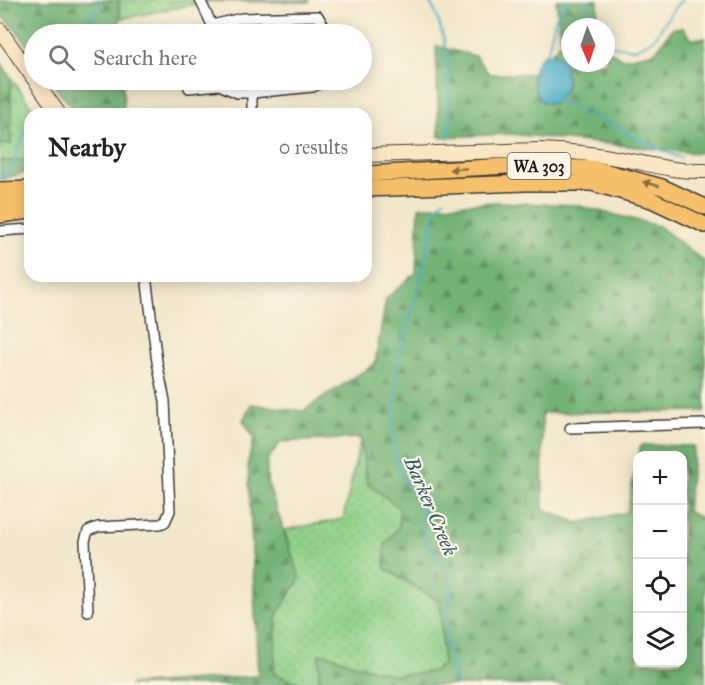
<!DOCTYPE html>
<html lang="en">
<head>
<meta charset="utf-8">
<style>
	body { margin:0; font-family:"IM FELL Great Primer",serif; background:#f6f6f6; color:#222 }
	.controls { position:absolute; right:18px; bottom:18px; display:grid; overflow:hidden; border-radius:12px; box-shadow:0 3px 15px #0003 }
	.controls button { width:54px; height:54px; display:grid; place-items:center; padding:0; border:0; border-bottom:2px solid #e0e0e0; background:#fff; color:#222; font:30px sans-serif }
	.compass { position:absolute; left:561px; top:18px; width:54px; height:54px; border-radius:50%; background:#fff; box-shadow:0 3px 15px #0003; rotate:178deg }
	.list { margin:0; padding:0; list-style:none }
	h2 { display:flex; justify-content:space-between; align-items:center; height:78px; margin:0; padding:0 24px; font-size:26px }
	h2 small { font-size:20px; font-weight:400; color:#767676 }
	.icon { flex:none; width:33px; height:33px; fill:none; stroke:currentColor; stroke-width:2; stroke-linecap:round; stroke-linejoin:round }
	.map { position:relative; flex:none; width:705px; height:685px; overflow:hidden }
	.search { position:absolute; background:#fff; box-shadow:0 3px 15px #0003; left:24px; top:24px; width:348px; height:66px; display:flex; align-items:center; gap:15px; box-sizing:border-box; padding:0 21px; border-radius:33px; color:#767676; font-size:22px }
	.panel { position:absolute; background:#fff; box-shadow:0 3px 15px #0003; left:24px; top:108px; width:348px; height:174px; border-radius:18px }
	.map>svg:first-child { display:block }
</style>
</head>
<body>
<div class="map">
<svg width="705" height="685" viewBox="0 0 705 685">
	<defs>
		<pattern id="grass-dots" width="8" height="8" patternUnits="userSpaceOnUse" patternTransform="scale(1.5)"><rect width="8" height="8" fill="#8ed088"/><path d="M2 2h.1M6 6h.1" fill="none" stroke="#7ab275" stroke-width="1.8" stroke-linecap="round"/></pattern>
		<pattern id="forest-firs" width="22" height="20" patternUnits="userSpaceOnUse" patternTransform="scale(1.5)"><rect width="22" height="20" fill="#72b274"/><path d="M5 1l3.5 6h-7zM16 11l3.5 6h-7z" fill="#5d905e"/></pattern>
	</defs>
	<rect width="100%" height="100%" fill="#fcf5e5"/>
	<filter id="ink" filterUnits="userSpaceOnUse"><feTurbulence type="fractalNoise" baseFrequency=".0167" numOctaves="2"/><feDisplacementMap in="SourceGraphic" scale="12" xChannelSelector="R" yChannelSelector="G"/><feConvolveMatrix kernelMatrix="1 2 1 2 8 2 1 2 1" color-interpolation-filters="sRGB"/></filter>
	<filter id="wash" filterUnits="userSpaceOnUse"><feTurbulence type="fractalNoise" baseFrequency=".008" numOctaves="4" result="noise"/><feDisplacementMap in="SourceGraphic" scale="24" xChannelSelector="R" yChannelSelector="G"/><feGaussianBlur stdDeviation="1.35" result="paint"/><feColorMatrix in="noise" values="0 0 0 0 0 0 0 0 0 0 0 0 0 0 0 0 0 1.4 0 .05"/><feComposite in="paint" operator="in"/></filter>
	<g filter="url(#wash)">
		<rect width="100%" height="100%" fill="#f2e7cb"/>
		<path fill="url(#grass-dots)" stroke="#557652" stroke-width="1.5" d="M119 0H309V2L211 1 120 19Z
			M11 78 37 114H30V160L0 161V144H11Z
			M361 438 367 483 399 507V526L385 545 407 582 440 602 443 663 431 672 394 675 350 663 328 654H319V685H306L274 674 277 614 300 579 284 530 343 519Z"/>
		<path fill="url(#forest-firs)" stroke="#476748" stroke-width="1.5" d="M0 0H119L120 34H34V57L22 37 0 14Z
			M556 0H598L597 27H570V63H606V48L622 59 655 52 673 28H683L692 39 705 38V153L685 152 511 134 439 137 436 46 475 56 489 74H532L561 42Z
			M0 61 11 78V144H0Z
			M49 80H123L124 114H78Z
			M30 160V171L0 180V161Z
			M495 202 575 205 659 226 705 262V411L542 413 543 509 578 523 627 512 637 461 638 662H682V456L639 455 641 445 694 446 687 511 705 520V685H319V654H328L350 663 394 675 431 672 443 663 440 602 384 568 385 545 399 526V508L367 483 360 438 281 442 267 460V481L300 579 277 614 274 674 306 685H129L258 676 248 462 254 438 243 420 251 404 303 411 375 364 386 299 416 273 419 207Z"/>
		<path fill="#45aac5" stroke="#306370" stroke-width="1.5" d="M547 53 556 55 563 60C569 82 570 88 553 104L541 101C530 87 529 62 547 53Z"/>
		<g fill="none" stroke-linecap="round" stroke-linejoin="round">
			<path stroke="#45aac5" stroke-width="2" d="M429 0C454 46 448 88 450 138
				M588 0 595 27
				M83 34 101 0
				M606 40 614 46 635 49 654 39 675 7 682 0
				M547 54 556 17 567 0
				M556 100 614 125 632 137 681 158
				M31 114 33 107
				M0 177 7 174 12 167 30 116
				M444 199 437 208 425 257 422 275 397 362 393 432 396 458 403 477 423 512 424 534 433 552 446 569 452 586 446 621 447 650 455 672 456 685"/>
		</g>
	</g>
	<g filter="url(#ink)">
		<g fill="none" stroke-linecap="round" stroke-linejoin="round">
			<g stroke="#3c3a36" stroke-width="12">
				<path id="minor" d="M200 0 212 25 213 34
					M212 25 242 18 318 16 329 34
					M218 80 219 85 237 93H252L313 87 326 80
					M189 88 219 85
					M252 93V114
					M0 231 30 229
					M570 428 705 424
					M88 612 85 541 88 531 98 527 160 524 165 522 170 511 165 401 157 362 146 276"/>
			</g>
			<g stroke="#3c3a36" stroke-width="16">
				<path id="secondary" d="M0 30 34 79
					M35 80 59 114
					M366 155 540 150C569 151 598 154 627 160 654 165 677 172 705 171"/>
			</g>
			<g stroke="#3c3a36" stroke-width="18">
				<path id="trunk" d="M366 174 528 165 596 169 662 187 705 207
					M366 189 525 183H592L652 200 705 225
					M0 190 30 189
					M0 203H30
					M0 215 30 211"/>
			</g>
			<use href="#minor" stroke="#fff" stroke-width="9"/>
			<use href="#secondary" stroke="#fbe6c4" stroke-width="14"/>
			<use href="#trunk" stroke="#f6c06b" stroke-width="15"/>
		</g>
		<defs><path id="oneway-solid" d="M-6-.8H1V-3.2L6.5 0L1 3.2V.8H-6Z" transform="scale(1.5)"/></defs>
		<g fill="#896e44">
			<use href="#oneway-solid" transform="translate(458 169) rotate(176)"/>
			<use href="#oneway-solid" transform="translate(651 184) rotate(-165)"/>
		</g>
	</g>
	<g text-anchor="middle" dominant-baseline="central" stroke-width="4.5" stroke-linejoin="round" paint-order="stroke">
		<rect fill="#fcf5e5" stroke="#5f5d58" stroke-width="1.5" x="507.5" y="153" width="63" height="26" rx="4.5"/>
		<g font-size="16" font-weight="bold" fill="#1c1c1c">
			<text x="539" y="166">WA 303</text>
		</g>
		<g font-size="20" font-style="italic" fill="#2e5c68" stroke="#fcf5e5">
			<text transform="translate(431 506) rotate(67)">Barker Creek</text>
		</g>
	</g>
</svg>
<div class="controls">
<button>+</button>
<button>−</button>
<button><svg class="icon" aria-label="locate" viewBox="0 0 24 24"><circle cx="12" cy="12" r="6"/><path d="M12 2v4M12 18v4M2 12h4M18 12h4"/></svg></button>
<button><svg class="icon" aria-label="layers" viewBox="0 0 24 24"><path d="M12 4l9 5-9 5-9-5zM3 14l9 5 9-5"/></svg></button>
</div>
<svg class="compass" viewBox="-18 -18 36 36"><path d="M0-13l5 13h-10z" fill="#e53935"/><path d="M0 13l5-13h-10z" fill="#767676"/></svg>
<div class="search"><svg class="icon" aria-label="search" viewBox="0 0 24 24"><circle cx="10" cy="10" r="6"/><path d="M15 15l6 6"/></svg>Search here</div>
<section class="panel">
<h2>Nearby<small>0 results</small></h2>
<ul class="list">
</ul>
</section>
</div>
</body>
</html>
